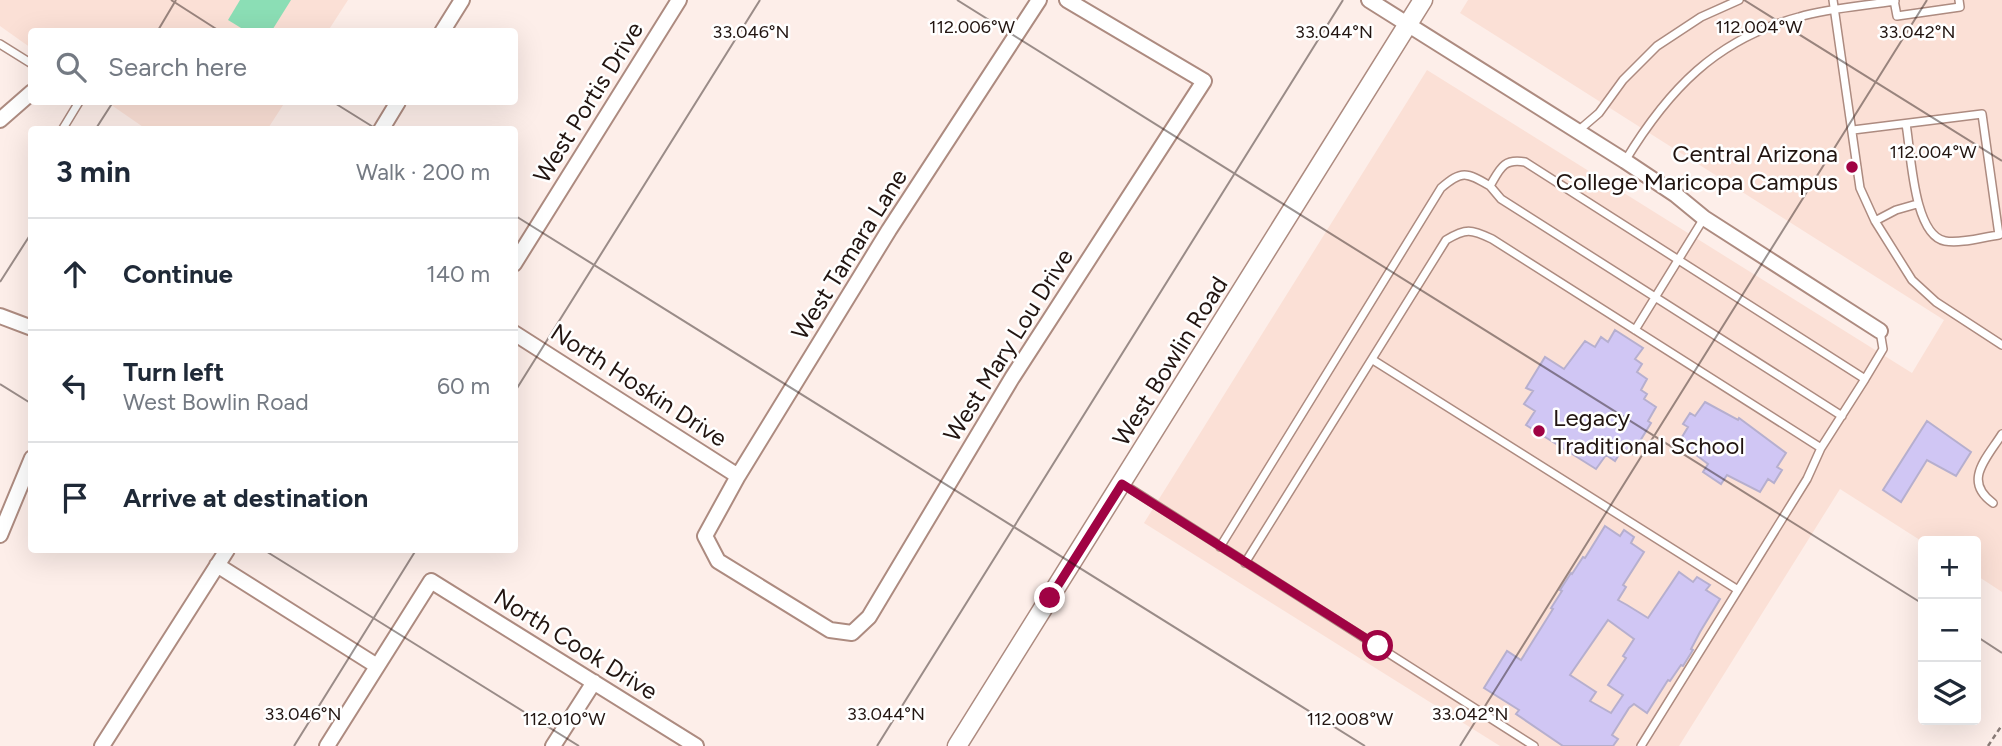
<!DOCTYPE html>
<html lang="en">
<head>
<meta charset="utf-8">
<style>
	body { margin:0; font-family:Figtree,sans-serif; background:#f2f2f3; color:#1f2937 }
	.controls { position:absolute; right:21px; bottom:21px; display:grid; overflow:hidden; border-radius:7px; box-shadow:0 7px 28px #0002 }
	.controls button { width:63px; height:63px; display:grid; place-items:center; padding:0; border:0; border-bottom:2px solid #e0e1e3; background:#fff; color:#1f2937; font:35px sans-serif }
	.stop { position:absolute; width:21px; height:21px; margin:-16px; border:5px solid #a00344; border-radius:50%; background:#fff }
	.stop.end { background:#a00344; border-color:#fff; box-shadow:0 2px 7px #0008 }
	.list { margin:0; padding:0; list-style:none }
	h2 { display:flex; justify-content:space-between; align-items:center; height:91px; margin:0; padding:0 28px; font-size:30px }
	h2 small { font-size:23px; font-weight:400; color:#747a83 }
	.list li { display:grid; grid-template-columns:46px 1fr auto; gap:21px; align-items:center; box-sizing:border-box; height:112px; padding:0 28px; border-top:2px solid #e0e1e3 }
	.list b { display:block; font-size:26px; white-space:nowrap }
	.list p { margin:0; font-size:23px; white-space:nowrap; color:#747a83 }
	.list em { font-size:23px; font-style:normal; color:#747a83 }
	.icon { flex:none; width:38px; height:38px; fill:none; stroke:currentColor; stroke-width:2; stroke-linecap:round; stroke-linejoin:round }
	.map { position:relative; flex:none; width:2002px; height:746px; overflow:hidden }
	.search { position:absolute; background:#fff; box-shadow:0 7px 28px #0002; left:28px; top:28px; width:490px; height:77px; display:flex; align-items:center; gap:18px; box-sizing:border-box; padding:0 24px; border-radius:7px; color:#747a83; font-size:26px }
	.panel { position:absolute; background:#fff; box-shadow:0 7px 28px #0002; left:28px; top:126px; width:490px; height:427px; border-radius:7px }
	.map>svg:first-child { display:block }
</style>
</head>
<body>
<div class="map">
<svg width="2002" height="746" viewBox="0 0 2002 746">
	<rect width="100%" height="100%" fill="#fdeee9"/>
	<path fill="#fbe0d6" d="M0 0H348L328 31 32 32 31 48 0 26Z
		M1468 0H2002V592L1976 575V541L1923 542 1840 489 1679 746H1500L1144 523 1427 70 1912 373 1944 320 1460 13Z
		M107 102H285L267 130 146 129Z"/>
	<path fill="#8bdeb5" d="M240 0H291L271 32 246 31 228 20Z"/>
	<path fill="#d0c6f4" stroke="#b6afce" stroke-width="2" fill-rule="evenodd" d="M1615 330 1643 348 1635 359 1642 364 1637 372 1647 379 1641 390 1647 394 1644 399 1656 407 1648 421 1651 423 1632 454 1623 448 1615 461 1606 455 1596 469 1526 425 1535 411 1524 404 1533 391 1526 388 1545 357 1564 369 1585 341 1595 347 1601 337 1608 342Z
		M1705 402 1738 420 1739 418 1786 453 1777 467 1782 470 1774 483 1768 479 1760 492 1727 475 1721 484 1703 472 1708 464 1679 442 1688 427 1683 424 1690 413 1695 416Z
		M1927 421 1971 452 1956 476 1927 460 1901 502 1883 490Z
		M1605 526 1620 536 1624 530 1634 537 1631 543 1644 552 1623 585 1626 587 1618 600 1627 605 1648 618 1679 572 1693 582 1697 577 1710 585 1706 590 1720 599 1700 632 1691 649 1693 650 1683 666 1681 665 1670 681 1668 680 1647 713 1634 704 1629 708 1612 735 1618 739 1613 746H1563L1516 714 1519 710 1484 688 1507 651 1521 660 1553 609 1551 608 1562 591 1560 590 1571 573 1572 574 1583 557 1585 558ZM1608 620 1634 639 1623 656 1626 658 1608 685 1623 695 1611 713 1590 701 1596 692 1570 675Z"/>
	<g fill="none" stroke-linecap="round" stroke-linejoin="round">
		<g stroke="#ad8b80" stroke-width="10">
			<path id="service" d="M1833 0 1860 188 1875 221 1912 280 1936 302 2002 345
				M1894 0 1897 16 1960 7 1959 0
				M0 44 32 64
				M62 130 79 102
				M1853 130 1982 114 1999 235C1983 237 1961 244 1945 241 1913 235 1911 151 1906 124
				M1578 131 1599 113 1623 80 1657 46 1701 17 1739 0
				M1625 161C1668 90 1716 39 1799 17 1829 8 1863 6 1895 1
				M1490 186 1501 199 1842 416
				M1875 221 1896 210 1917 204
				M1635 330 1704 218
				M1373 360 1738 590
				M1865 379 1883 349 1880 331
				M1123 484 1534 746
				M1993 503C1962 481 1987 458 2002 434
				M1220 547 1441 188C1462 170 1466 172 1490 186 1500 169 1503 158 1525 162L1865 379 1821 448 1807 479 1641 746
				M1245 563 1446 240C1466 228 1471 229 1492 239L1821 448"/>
		</g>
		<g stroke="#ad8b80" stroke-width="18">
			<path id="minor" d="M1039 0 889 230 738 476 705 536 718 561 830 630 852 633 869 617 1012 378 1204 81 1067 0
				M1369 0 1625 161 1676 195 1704 218 1880 331
				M442 32 462 0
				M0 120 32 92
				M381 130 398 102
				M514 264 679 0
				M0 316 32 328
				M514 333 738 476
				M0 535 32 458
				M217 565 377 666
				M102 746 227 550
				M327 746 431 581 696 746
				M553 746 594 682"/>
		</g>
		<g stroke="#ad8b80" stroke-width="21">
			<path id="tertiary" d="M957 746 1423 0"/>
		</g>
		<path stroke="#897b77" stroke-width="2.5" stroke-dasharray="5 3.5" stroke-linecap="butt" d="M1988 746 2002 725"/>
		<use href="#service" stroke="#fff" stroke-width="7"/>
		<use href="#minor" stroke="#fff" stroke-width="14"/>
		<use href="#tertiary" stroke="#fff" stroke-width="18"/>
	</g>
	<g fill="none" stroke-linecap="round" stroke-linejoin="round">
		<path stroke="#a00344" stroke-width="9" d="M1050 598 1122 484 1378 646"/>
	</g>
	<path fill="none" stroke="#221511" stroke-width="2" stroke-opacity="0.45" d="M171 0 221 32M957 0 1923 604M1744 0 2002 161M157 32 176 0M333 102 378 130M95 130 113 102M514 215 1365 746M0 282 32 232M0 384 32 404M514 393 760 0M264 550 579 746M1976 636 2002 653M294 746 416 550M877 746 1343 0M1460 746 1927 0"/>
	<g fill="#a00344" stroke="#fff" stroke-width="2.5">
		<circle cx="1852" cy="167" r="7"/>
		<circle cx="1539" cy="431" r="7"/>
	</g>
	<g text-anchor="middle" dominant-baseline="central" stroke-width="5" stroke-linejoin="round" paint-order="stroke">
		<g font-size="24" fill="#221511" stroke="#fff">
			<text transform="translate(588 102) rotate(-58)">West Portis Drive</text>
			<text transform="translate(849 254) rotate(-58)">West Tamara Lane</text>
			<text transform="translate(1008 345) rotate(-58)">West Mary Lou Drive</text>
			<text transform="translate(1170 361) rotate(-58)">West Bowlin Road</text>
			<text transform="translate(639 385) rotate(33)">North Hoskin Drive</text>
			<text transform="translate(576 644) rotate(32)">North Cook Drive</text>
		</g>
		<g font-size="24" fill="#221511" stroke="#fff" text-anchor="end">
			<text x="1838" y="153">Central Arizona<tspan x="1838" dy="28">College Maricopa Campus</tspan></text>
			<text x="1553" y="417" text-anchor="start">Legacy<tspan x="1553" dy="28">Traditional School</tspan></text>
		</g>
	</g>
	<g font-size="18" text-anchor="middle" fill="#221511" stroke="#fff" stroke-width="5" stroke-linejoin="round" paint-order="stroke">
		<text x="1759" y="33">112.004°W</text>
		<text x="972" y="33">112.006°W</text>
		<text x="751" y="38">33.046°N</text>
		<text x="1334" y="38">33.044°N</text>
		<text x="1917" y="38">33.042°N</text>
		<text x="1933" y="158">112.004°W</text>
		<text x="303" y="720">33.046°N</text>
		<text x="886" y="720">33.044°N</text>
		<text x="1470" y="720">33.042°N</text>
		<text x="564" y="725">112.010°W</text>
		<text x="1350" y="725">112.008°W</text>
	</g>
</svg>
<div class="controls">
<button>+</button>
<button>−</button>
<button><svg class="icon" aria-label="layers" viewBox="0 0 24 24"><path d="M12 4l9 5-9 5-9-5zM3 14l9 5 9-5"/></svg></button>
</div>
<div class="stop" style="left:1378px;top:646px"></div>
<div class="stop end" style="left:1050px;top:598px"></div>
<div class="search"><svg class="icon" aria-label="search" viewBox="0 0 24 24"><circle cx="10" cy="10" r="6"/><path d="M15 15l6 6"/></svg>Search here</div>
<section class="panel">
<h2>3 min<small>Walk · 200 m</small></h2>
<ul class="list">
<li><svg class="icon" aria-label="ahead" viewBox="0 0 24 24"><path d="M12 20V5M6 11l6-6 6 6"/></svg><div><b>Continue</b></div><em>140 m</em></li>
<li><svg class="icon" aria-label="left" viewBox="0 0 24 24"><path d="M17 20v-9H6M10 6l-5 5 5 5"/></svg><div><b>Turn left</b><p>West Bowlin Road</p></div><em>60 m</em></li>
<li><svg class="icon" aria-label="arrive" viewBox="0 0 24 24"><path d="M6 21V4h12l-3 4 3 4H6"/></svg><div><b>Arrive at destination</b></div></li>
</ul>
</section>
</div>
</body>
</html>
